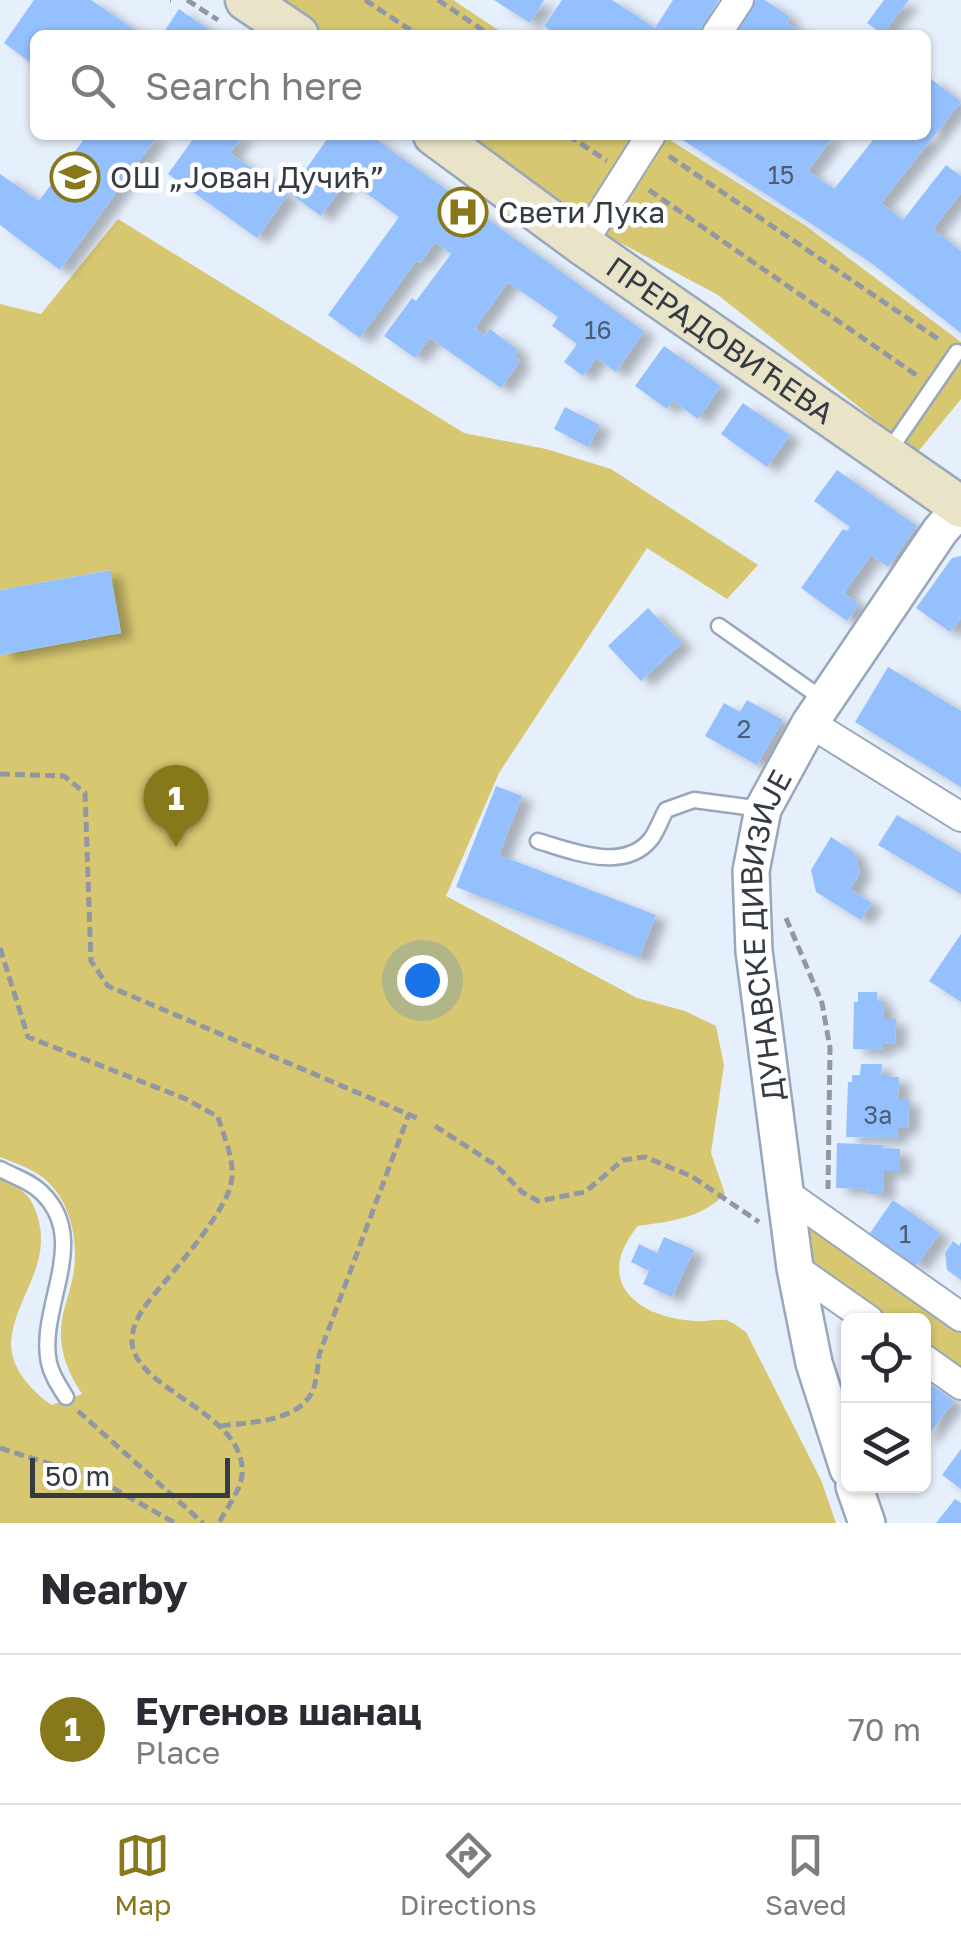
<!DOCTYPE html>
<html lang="en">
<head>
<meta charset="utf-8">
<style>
	body { margin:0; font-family:"Golos Text",sans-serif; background:#f2f2f3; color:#2b2b33 }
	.controls { position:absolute; right:30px; bottom:30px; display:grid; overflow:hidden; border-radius:15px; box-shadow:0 2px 8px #0004 }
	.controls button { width:90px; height:90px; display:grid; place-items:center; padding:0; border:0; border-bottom:2px solid #e1e1e2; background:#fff; color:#2b2b33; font:50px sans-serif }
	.scale { position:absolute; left:30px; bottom:25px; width:200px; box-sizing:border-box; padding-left:10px; border:5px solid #353b43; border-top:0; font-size:28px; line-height:35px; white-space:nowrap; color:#353b43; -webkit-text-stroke:8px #fff; paint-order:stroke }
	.you { position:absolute; left:422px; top:980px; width:35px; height:35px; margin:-25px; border:8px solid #fff; border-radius:50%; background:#1a73e8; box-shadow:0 0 0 15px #1a73e833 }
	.badge { display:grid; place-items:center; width:65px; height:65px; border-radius:50%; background:#87781c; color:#fff; font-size:32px; font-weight:700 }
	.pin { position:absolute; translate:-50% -82px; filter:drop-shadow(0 2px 5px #0008) }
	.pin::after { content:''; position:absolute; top:52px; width:35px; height:30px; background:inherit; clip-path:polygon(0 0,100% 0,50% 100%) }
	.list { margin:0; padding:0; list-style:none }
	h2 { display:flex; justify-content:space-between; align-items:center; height:130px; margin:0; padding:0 40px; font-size:42px }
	h2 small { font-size:32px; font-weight:400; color:#7c7c81 }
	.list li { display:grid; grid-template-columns:65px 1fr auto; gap:30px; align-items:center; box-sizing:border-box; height:150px; padding:0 40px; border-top:2px solid #e1e1e2 }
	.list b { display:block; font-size:38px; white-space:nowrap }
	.list p { margin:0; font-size:32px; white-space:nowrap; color:#7c7c81 }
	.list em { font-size:32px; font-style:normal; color:#7c7c81 }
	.icon { flex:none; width:55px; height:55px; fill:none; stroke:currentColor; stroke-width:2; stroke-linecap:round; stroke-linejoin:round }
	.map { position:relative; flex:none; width:961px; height:1523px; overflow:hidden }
	.search { position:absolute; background:#fff; box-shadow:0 2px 8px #0004; left:30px; right:30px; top:30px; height:110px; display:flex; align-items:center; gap:25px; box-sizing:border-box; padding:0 35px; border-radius:15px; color:#7c7c81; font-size:38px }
	.sheet { height:280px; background:#fff }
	nav { display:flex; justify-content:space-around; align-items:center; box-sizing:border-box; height:140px; border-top:2px solid #e1e1e2; background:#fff; font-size:28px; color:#7c7c81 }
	nav a { display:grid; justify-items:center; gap:5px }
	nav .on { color:#87781c }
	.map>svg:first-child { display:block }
</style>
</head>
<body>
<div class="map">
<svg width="961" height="1523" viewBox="0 0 961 1523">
	<defs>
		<filter id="shadow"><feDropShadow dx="11" dy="6" stdDeviation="5" flood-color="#0004"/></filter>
	</defs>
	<rect width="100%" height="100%" fill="#e6effc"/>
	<path fill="#d7c771" d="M245 0H453L506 35H298Z
		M449 135H662L806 226 961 342V399L917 453 718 295 574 218Z
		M118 219 464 433 546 449 611 469 758 565 727 599 647 548 499 773 446 896 637 998 685 1011 716 1026 724 1065 711 1153 725 1194C700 1219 671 1221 638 1226 593 1280 635 1317 694 1321 705 1322 716 1319 726 1320 733 1322 740 1328 746 1332L821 1480 836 1523H0V1178C23 1189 33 1196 39 1222 49 1265 19 1294 12 1334 6 1364 30 1390 52 1405L82 1394C69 1374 60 1354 61 1329 62 1310 70 1293 73 1276 80 1239 69 1192 36 1173 25 1166 12 1162 0 1157V655L121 633 109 570 0 590V304L41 314Z
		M801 1209 961 1322V1379L924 1353V1320H877L810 1274Z"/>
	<path fill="#94c1fe" filter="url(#shadow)" d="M34 0H91L142 35H35V66L4 43Z
		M494 0H544L530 23Z
		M562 0H612L655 28 673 0H719L696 35H556L544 26Z
		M752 0H765L790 17 786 22 806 35H729Z
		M884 0H909L882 34 867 23Z
		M179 9 211 31 207 35H162Z
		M926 75 961 102 881 203 903 220 946 165 961 176V193L933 229 961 251V333L870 262 675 135H834L808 171 834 189 877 135H926Z
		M87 135H158L60 270 0 225V174L39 201Z
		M196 135H243L230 153 288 195 257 238 168 174Z
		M330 135H370L644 331 616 372 596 358 583 376 564 362 577 344 552 326 558 317 508 282 475 328 485 336 490 329 518 350 514 356 520 361 501 388 430 338 415 358 384 336 412 298 416 301 451 254 435 242 420 263 416 261 360 338 328 315 399 217 348 180 321 216 289 193Z
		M664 346 721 386 698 419 673 401 667 409 635 386Z
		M743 403 790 435 767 467 721 434Z
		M565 407 600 425 588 447 554 429Z
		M837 470 917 526 888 567 871 555 844 593 859 604 847 621 801 588 843 529 847 531 850 527 814 501Z
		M961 556V618L950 632 916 608 952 558Z
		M110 570 121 633 0 655V590Z
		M648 608 682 643 641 681 608 646Z
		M888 667 961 711V787L855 722Z
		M747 700 783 720 757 765 705 736 724 703 740 712Z
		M496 786 522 796 499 855 656 915 639 958 456 887Z
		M897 815 961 853V894L878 845Z
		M831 837 854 852 860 873 850 889 872 903 861 920 816 892 811 870Z
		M961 934V1002L929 981Z
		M858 992H877V1002H884L883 1019H896L895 1044 883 1043 882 1050 853 1049 854 1002H858Z
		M861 1064H882L881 1076 899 1077 898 1099H909L908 1128H898L897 1138 846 1137 848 1082H852V1075H860Z
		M837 1143 883 1145V1148L900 1149V1171H884V1194H867L868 1189 836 1188Z
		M893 1200 940 1233 916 1266 870 1233Z
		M664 1237 694 1250 672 1297 643 1284 649 1271 631 1262 639 1244 657 1253Z
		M953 1241 959 1246 961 1242V1280L947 1270 945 1253Z
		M924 1379 954 1401 924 1441Z
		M961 1449V1489L942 1475Z
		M955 1499 961 1503V1523H936Z"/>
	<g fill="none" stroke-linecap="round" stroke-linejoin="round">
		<g stroke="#98a7bb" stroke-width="19">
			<path id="service" d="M887 454 957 352
				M719 626 824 700
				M538 841C572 851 624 873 651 839 657 831 661 819 666 810L694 800 762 809
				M0 1169C13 1176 30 1181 41 1192 92 1240 37 1307 49 1363 52 1376 59 1386 66 1397"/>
		</g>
		<g stroke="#98a7bb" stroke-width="32">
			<path id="minor" d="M716 35 739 0
				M582 244 651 135
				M810 723 961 817
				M784 1192 961 1317
				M795 1268 869 1320
				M924 1359 961 1385"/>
		</g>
		<g stroke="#98a7bb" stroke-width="40">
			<g id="tertiary">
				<path id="s1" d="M848 1469 814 1363 795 1268 754 951 751 871 763 809 810 723 940 531 961 507"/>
				<path d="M854 1486 867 1523"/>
			</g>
		</g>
		<g stroke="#98a7bb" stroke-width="45">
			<g id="secondary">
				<path d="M246 0 298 35"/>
				<path id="s2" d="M434 135 582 244 961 507"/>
			</g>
		</g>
		<path stroke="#9198a3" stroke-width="5" stroke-dasharray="10 5" stroke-linecap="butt" d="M170 0H171
			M187 0 218 20
			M365 0 418 35
			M438 0 490 35
			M568 135 607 161
			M669 156 941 341
			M649 190 919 377
			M0 774 64 776 85 793 91 961 108 986 417 1118
			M786 918 822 1003 830 1048 828 1189
			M0 948 28 1037 186 1099 218 1117C224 1137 236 1162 231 1184 225 1211 181 1263 162 1285 149 1301 135 1315 132 1337 127 1389 248 1411 242 1475 241 1490 226 1509 219 1523
			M435 1126 497 1166 522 1192 538 1201 585 1192 623 1160 645 1157 691 1176 759 1222
			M78 1411 203 1523
			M221 1426C250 1422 303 1422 314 1387 317 1377 318 1365 319 1355L409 1114
			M0 1448 95 1478 175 1523"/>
		<use href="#service" stroke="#fff" stroke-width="14"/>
		<use href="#minor" stroke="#fff" stroke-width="28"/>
		<use href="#tertiary" stroke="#fff" stroke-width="35"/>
		<use href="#secondary" stroke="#e9e3c7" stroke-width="40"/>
	</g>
	<defs>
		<g id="school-ring" transform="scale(2.5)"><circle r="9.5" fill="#fff" stroke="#87781c" stroke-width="1.5"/><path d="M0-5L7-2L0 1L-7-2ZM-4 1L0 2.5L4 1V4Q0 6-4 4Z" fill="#87781c"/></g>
		<g id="hospital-ring" transform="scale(2.5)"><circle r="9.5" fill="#fff" stroke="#87781c" stroke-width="1.5"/><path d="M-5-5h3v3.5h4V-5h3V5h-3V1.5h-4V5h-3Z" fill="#87781c"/></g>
	</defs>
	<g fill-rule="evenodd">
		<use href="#school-ring" x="75" y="177"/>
		<use href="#hospital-ring" x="463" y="212"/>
	</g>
	<g text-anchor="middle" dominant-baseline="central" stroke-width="9" stroke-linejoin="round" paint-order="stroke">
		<g font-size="25" fill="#4d5c72">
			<text x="781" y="174">15</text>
			<text x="598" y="329">16</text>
			<text x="744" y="728">2</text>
			<text x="878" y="1114">3a</text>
			<text x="905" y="1233">1</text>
		</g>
		<g font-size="30" fill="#353b43" stroke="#fff" text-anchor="start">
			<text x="110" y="177">ОШ „Јован Дучић”</text>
			<text x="498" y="212">Свети Лука</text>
		</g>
		<g font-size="30" fill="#353b43" stroke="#fff">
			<text stroke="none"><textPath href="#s2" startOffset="352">ПРЕРАДОВИЋЕВА</textPath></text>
			<text stroke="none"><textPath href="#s1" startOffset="545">ДУНАВСКЕ ДИВИЗИЈЕ</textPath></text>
		</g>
	</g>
</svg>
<div class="controls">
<button><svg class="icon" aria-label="locate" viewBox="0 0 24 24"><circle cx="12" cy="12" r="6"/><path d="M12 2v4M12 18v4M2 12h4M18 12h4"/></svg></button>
<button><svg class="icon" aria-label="layers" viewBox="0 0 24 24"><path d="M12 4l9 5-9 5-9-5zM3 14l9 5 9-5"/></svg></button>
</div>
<div class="scale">50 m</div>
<div class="you"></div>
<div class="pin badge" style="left:176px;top:847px">1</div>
<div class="search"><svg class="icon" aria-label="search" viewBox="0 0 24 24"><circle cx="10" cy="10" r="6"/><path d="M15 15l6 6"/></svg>Search here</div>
</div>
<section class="sheet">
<h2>Nearby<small></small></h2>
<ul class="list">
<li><span class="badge">1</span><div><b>Еугенов шанац</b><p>Place</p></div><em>70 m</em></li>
</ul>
</section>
<nav>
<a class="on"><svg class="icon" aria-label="map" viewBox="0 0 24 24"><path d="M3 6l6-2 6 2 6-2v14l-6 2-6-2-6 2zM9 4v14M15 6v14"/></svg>Map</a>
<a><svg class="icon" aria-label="directions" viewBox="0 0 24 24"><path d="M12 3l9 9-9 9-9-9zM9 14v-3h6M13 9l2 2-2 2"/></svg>Directions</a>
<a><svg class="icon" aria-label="saved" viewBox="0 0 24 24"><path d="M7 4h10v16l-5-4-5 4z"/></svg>Saved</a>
</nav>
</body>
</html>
